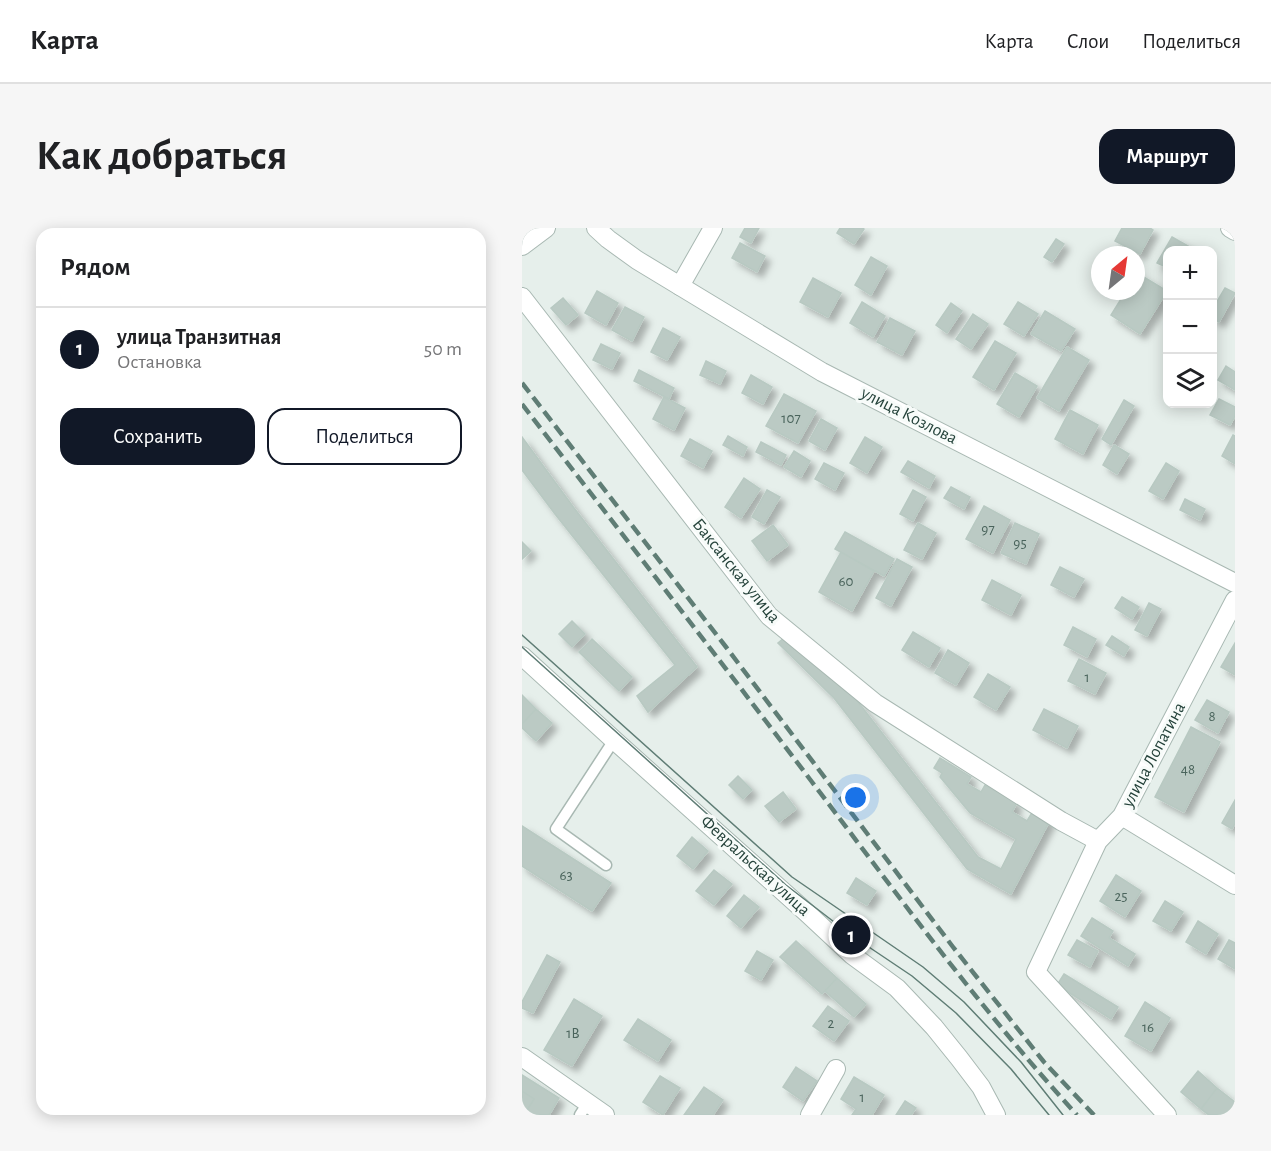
<!DOCTYPE html>
<html lang="ru">
<head>
<meta charset="utf-8">
<style>
	body { margin:0; font-family:"Alegreya Sans",sans-serif; background:#f6f6f6; color:#202124 }
	.controls { position:absolute; right:18px; top:18px; display:grid; overflow:hidden; border-radius:12px; box-shadow:0 3px 15px #0003 }
	.controls button { width:54px; height:54px; display:grid; place-items:center; padding:0; border:0; border-bottom:2px solid #e0e0e0; background:#fff; color:#202124; font:30px sans-serif }
	.compass { position:absolute; left:569px; top:18px; width:54px; height:54px; border-radius:50%; background:#fff; box-shadow:0 3px 15px #0003; rotate:29deg }
	.you { position:absolute; left:334px; top:570px; width:21px; height:21px; margin:-15px; border:4px solid #fff; border-radius:50%; background:#1a73e8; box-shadow:0 0 0 9px #1a73e833 }
	.badge { display:grid; place-items:center; width:39px; height:39px; border-radius:50%; background:#111827; color:#fff; font-size:20px; font-weight:700 }
	.pin { position:absolute; translate:-50% -50%; border:3px solid #fff; box-shadow:0 2px 6px #0006 }
	.list { margin:0; padding:0; list-style:none }
	h2 { display:flex; justify-content:space-between; align-items:center; height:78px; margin:0; padding:0 24px; font-size:26px }
	h2 small { font-size:20px; font-weight:400; color:#757577 }
	.list li { display:grid; grid-template-columns:39px 1fr auto; gap:18px; align-items:center; box-sizing:border-box; height:84px; padding:0 24px; border-top:2px solid #e0e0e0 }
	.list b { display:block; font-size:22px; white-space:nowrap }
	.list p { margin:0; font-size:20px; white-space:nowrap; color:#757577 }
	.list em { font-size:20px; font-style:normal; color:#757577 }
	.actions { display:flex; gap:12px; padding:18px 24px }
	.actions a { flex:1; padding:14px 0; border:2px solid #111827; border-radius:18px; text-align:center; font-size:21px; color:#111827 }
	.actions .main { background:#111827; color:#fff }
	.icon { flex:none; width:33px; height:33px; fill:none; stroke:currentColor; stroke-width:2; stroke-linecap:round; stroke-linejoin:round }
	.map { position:relative; flex:none; width:713px; height:887px; overflow:hidden; border-radius:18px }
	header { display:flex; align-items:center; gap:36px; box-sizing:border-box; height:84px; padding:0 30px; background:#fff; border-bottom:2px solid #e0e0e0 }
	header strong { font-size:28px }
	nav { display:flex; gap:33px; margin-inline-start:auto; font-size:21px }
	.intro { display:flex; align-items:center; justify-content:space-between; box-sizing:border-box; height:144px; padding:0 36px }
	h1 { margin:0; font-size:42px }
	.button { padding:15px 27px; border-radius:18px; background:#111827; color:#fff; font-size:21px; font-weight:700 }
	main { display:flex; gap:36px; padding:0 36px }
	aside { flex:1; background:#fff; border-radius:18px; box-shadow:0 3px 15px #0003 }
	.map>svg:first-child { display:block }
</style>
</head>
<body>
<header>
<strong>Карта</strong>
<nav><a>Карта</a><a>Слои</a><a>Поделиться</a></nav>
</header>
<div class="intro"><h1>Как добраться</h1><a class="button">Маршрут</a></div>
<main>
<aside>
<h2>Рядом<small></small></h2>
<ul class="list">
<li><span class="badge">1</span><div><b>улица Транзитная</b><p>Остановка</p></div><em>50 m</em></li>
</ul>
<div class="actions"><a class="main">Сохранить</a><a>Поделиться</a></div>
</aside>
<div class="map">
<svg width="713" height="887" viewBox="0 0 713 887">
	<defs>
		<filter id="shadow"><feDropShadow dx="5.5" dy="5.5" stdDeviation="3" flood-color="#0004"/></filter>
	</defs>
	<rect width="100%" height="100%" fill="#e6efeb"/>
	<path fill="#bbcac4" stroke="#b8c9c2" stroke-width="1.5" filter="url(#shadow)" d="M223 0H237L229 15 218 9Z
		M318 0H341L342 1 332 16 315 5Z
		M600 0H628L631 2 618 26 593 13Z
		M650 9 673 22H646V40L635 35Z
		M534 11 542 16 530 34 522 29Z
		M218 15 243 28 235 44 210 30Z
		M349 29 365 38 349 67 333 57Z
		M615 45 645 63 618 106 589 87 604 63H614Z
		M291 50 319 65 306 89 278 74Z
		M703 60 713 65 697 94 690 90V82Z
		M75 63 96 75 84 97 63 85Z
		M41 70 56 87 44 97 29 80Z
		M340 74 363 88 351 109 328 95Z
		M496 74 516 86 502 108 482 96Z
		M429 75 440 83 425 105 414 97Z
		M103 79 122 89 110 113 90 102Z
		M523 83 553 101 539 123 509 106Z
		M451 86 466 96 449 121 434 111Z
		M368 90 393 103 380 127 355 114Z
		M141 100 158 109 145 132 129 124Z
		M473 113 494 125 472 162 451 149Z
		M79 116 98 125 90 141 71 132Z
		M545 119 567 132 537 183 515 170Z
		M184 133 204 143 198 156 178 147Z
		M704 138 713 144V162L696 152Z
		M117 142 152 160 147 171 112 153Z
		M493 145 515 158 497 189 475 176Z
		M229 147 250 159 241 176 220 165Z
		M262 166 294 183 276 215 244 198Z
		M142 169 163 180 152 202 131 191Z
		M697 171 713 179V188L708 197 688 187Z
		M602 172 612 178 589 217 580 211Z
		M548 182 576 197 561 226 533 211Z
		M299 191 315 200 303 222 287 213Z
		M711 207 713 208V236L700 228Z
		M206 208 225 219 221 228 201 217Z
		M0 209 52 280 175 439 126 484 115 468 153 437 33 286 0 242Z
		M343 209 360 219 345 245 328 235Z
		M168 211 190 223 181 240 159 228Z
		M239 214 264 227 259 237 234 224Z
		M592 217 607 226 595 246 581 237Z
		M272 223 288 233 279 249 262 239Z
		M386 233 413 248 407 260 379 244Z
		M302 235 322 245 313 262 293 251Z
		M644 235 657 243 641 271 627 263Z
		M222 250 238 261 219 290 203 279Z
		M429 259 448 269 442 281 422 270Z
		M245 262 258 269 242 296 230 289Z
		M391 262 404 269 391 293 378 286Z
		M663 271 683 281 678 292 658 282Z
		M462 278 488 292 471 325 444 311Z
		M396 295 414 305 400 331 382 322Z
		M493 295 517 306 504 336 479 325Z
		M251 297 266 317 245 333 230 313Z
		M323 304 372 331 362 348 313 321Z
		M0 314 9 323 0 331Z
		M319 324 352 343 330 383 297 364Z
		M375 331 390 339 369 378 354 370Z
		M538 339 562 351 552 369 529 357Z
		M470 352 499 367 489 387 460 372Z
		M600 369 617 379 610 391 593 380Z
		M627 375 639 381 625 408 613 402Z
		M50 393 63 406 50 419 37 406Z
		M551 399 574 411 565 429 542 417Z
		M391 404 418 420 407 439 380 422Z
		M590 408 607 419 602 428 584 417Z
		M262 410 323 457 456 629 479 641 494 611 448 585 418 549 420 545 412 540 418 530 449 549 445 556 459 564 463 557 495 575 490 584 505 593 511 583 528 592 489 666 445 641 312 470 256 415Z
		M70 411 110 449 97 463 57 424Z
		M713 415V447L699 439Z
		M426 422 447 435 434 457 413 445Z
		M557 431 584 445 573 466 546 453Z
		M466 446 488 459 474 482 452 469Z
		M0 467 14 481 0 496Z
		M685 472 707 484 696 505 673 492Z
		M14 481 30 495 14 513 0 500V496Z
		M522 481 556 498 545 520 511 502Z
		M669 499 698 514 662 584 633 569Z
		M216 548 230 562 221 571 207 557Z
		M261 564 274 581 257 594 243 578Z
		M713 572V595L710 601 700 595Z
		M0 598 89 655 70 683 0 638Z
		M170 609 186 623 171 641 155 628Z
		M192 642 210 656 192 677 174 663Z
		M594 647 619 663 603 689 578 673Z
		M334 650 354 663 345 677 325 665Z
		M222 667 237 679 219 700 205 688Z
		M643 673 661 684 649 703 631 693Z
		M570 690 591 703 587 710 613 726 606 738 559 708Z
		M676 693 696 706 684 726 664 714Z
		M555 712 576 723 568 739 546 727Z
		M707 712 713 715V741L696 731Z
		M274 713 315 750 300 766 258 729Z
		M235 723 251 732 239 752 223 743Z
		M25 727 38 734 11 785 0 780V774Z
		M542 746 596 779 589 791 535 757Z
		M315 750 344 776 332 789 303 763Z
		M52 771 80 788 50 838 22 822Z
		M623 774 648 790 629 823 603 808Z
		M306 778 327 793 312 813 291 798Z
		M116 791 149 812 136 833 102 812Z
		M274 839 295 853 281 873 261 859Z
		M676 843 695 860 679 881 659 864Z
		M0 847 37 870 27 887H2L12 871 0 863Z
		M138 848 158 860 141 887 121 874Z
		M332 849 362 867 350 887H330L334 881 319 871Z
		M182 859 201 872 191 887H162Z
		M695 860 713 874V882L709 887H687L679 881Z
		M0 863 12 871 2 887H0Z
		M383 873 394 880 389 887H374Z"/>
	<g fill="none" stroke-linecap="round" stroke-linejoin="round">
		<g stroke="#a8b8b2" stroke-width="13">
			<path id="service" d="M84 637 34 601 92 512
				M58 887 65 876"/>
		</g>
		<g stroke="#a8b8b2" stroke-width="20">
			<path id="minor" d="M708 0 713 3
				M0 18 24 0
				M158 58 191 0
				M0 69 247 388 353 475 539 593 576 613
				M0 428 92 512 284 684 330 727 375 760 412 799 437 830 459 859 474 887
				M600 588 713 657
				M0 829 83 887
				M288 887 314 841
				M645 887 514 744 576 613 600 588 713 372"/>
		</g>
		<g stroke="#a8b8b2" stroke-width="20">
			<path id="tertiary" d="M74 0 86 11 115 32 300 144 713 355"/>
		</g>
		<use href="#service" stroke="#fff" stroke-width="10"/>
		<use href="#minor" stroke="#fff" stroke-width="18"/>
		<use href="#tertiary" stroke="#fff" stroke-width="18"/>
		<path stroke="#5f7d75" stroke-width="1.5" d="M0 407 270 649 401 739 442 774 499 834 541 887
			M0 419 264 657 329 707 390 748 434 785 489 841 527 887"/>
		<path stroke="#5f7d75" stroke-width="4.5" stroke-dasharray="12 6" stroke-linecap="butt" d="M0 155 204 419 431 719 522 834 572 887
			M0 176C97 302 194 427 290 554 376 667 459 782 555 887"/>
	</g>
	<g text-anchor="middle" dominant-baseline="central" stroke-width="6" stroke-linejoin="round" paint-order="stroke">
		<g font-size="15" fill="#4a645c">
			<text x="269" y="190">107</text>
			<text x="466" y="301">97</text>
			<text x="498" y="315">95</text>
			<text x="324" y="353">60</text>
			<text x="565" y="449">1</text>
			<text x="690" y="488">8</text>
			<text x="666" y="541">48</text>
			<text x="44" y="647">63</text>
			<text x="599" y="668">25</text>
			<text x="309" y="795">2</text>
			<text x="626" y="799">16</text>
			<text x="51" y="805">1В</text>
			<text x="340" y="869">1</text>
		</g>
		<g font-size="18" fill="#24423a" stroke="#f7fbf9">
			<text transform="translate(387 188) rotate(27)">улица Козлова</text>
			<text transform="translate(214 343) rotate(51)">Баксанская улица</text>
			<text transform="translate(632 527) rotate(-62)">улица Лопатина</text>
			<text transform="translate(233 638) rotate(42)">Февральская улица</text>
		</g>
	</g>
</svg>
<div class="controls">
<button>+</button>
<button>−</button>
<button><svg class="icon" aria-label="layers" viewBox="0 0 24 24"><path d="M12 4l9 5-9 5-9-5zM3 14l9 5 9-5"/></svg></button>
</div>
<svg class="compass" viewBox="-18 -18 36 36"><path d="M0-13l5 13h-10z" fill="#e53935"/><path d="M0 13l5-13h-10z" fill="#757577"/></svg>
<div class="you"></div>
<div class="pin badge" style="left:329px;top:707px">1</div>
</div>
</main>
</body>
</html>
